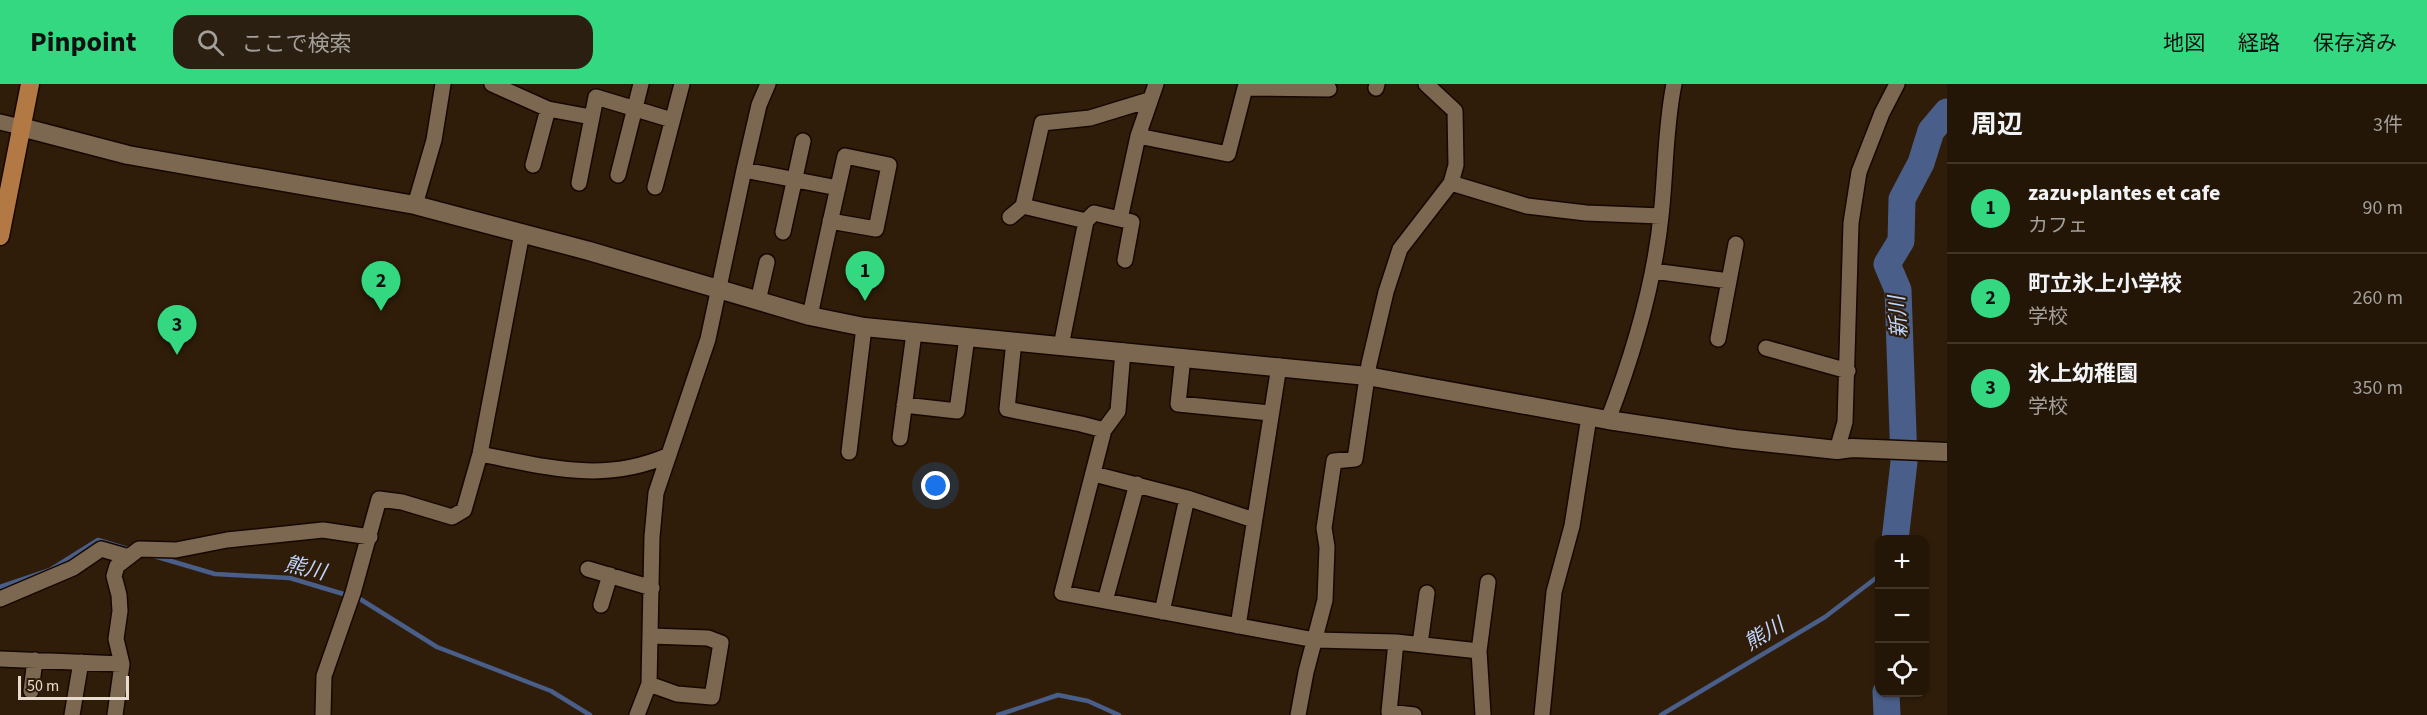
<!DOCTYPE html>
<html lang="ja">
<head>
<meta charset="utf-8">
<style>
	body { margin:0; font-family:"Source Sans 3","Noto Sans JP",sans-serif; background:#2b1f11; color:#f1f3f6 }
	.controls { position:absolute; right:18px; bottom:18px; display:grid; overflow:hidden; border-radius:12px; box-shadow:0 2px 4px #0004 }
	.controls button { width:54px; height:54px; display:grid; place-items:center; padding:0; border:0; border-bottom:2px solid #403528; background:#231607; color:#f1f3f6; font:30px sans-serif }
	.scale { position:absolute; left:18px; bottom:15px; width:111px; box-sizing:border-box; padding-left:6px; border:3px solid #e8dcd0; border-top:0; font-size:16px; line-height:21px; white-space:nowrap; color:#e8dcd0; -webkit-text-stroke:4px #2f1d09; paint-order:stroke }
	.you { position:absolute; left:936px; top:402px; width:21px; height:21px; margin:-15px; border:4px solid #fff; border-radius:50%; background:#1a73e8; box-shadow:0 0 0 9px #1a73e833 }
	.badge { display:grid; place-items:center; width:39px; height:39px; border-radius:50%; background:#34d881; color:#111; font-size:20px; font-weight:700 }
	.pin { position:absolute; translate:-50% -50px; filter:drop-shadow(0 2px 3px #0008) }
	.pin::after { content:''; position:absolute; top:32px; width:21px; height:18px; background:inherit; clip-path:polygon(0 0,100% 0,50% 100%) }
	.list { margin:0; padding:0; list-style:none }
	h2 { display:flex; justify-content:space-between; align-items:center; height:78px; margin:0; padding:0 24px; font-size:26px }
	h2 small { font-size:20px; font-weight:400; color:#a39f9b }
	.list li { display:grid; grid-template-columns:39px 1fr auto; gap:18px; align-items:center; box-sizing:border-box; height:90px; padding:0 24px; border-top:2px solid #403528 }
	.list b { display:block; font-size:22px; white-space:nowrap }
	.list p { margin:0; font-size:20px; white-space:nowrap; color:#a39f9b }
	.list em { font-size:20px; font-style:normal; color:#a39f9b }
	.icon { flex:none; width:33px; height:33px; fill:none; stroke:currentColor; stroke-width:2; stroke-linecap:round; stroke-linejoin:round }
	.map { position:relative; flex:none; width:1947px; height:631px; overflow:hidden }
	header { display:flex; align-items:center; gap:36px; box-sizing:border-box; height:84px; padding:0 30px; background:#34d881; color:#111 }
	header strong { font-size:28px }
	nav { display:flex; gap:33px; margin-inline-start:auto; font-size:21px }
	.search { width:420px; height:54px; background:#2b1f11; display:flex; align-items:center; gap:15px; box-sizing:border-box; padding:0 21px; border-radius:18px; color:#a39f9b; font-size:22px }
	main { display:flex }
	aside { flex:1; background:#231607 }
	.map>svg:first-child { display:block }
</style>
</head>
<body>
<header>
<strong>Pinpoint</strong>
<div class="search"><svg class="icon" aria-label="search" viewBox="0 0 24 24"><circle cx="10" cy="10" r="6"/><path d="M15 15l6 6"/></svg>ここで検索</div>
<nav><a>地図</a><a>経路</a><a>保存済み</a></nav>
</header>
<main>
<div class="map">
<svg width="1947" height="631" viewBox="0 0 1947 631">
	<rect width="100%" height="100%" fill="#2f1d09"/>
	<path fill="#495e89" d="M1947 23V33L1933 47 1922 85 1905 113 1903 108 1918 80 1919 66 1928 45 1941 25Z"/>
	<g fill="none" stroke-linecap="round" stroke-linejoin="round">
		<path stroke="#495e89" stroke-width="4.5" d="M154 472 215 490 290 494 360 515 437 563 551 607 590 631
			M0 503 50 486 98 456 131 466
			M998 631 1058 611 1088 617 1119 631
			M1661 631 1825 533 1880 491"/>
		<path stroke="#495e89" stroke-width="27" d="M1895 456 1904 378 1898 206 1887 180 1901 157 1902 115 1921 79 1931 47 1947 28
			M1886 608 1887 631"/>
		<g stroke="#160700" stroke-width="18">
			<path id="street" d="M492 0 548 25 591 33
				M1376 4 1377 0
				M0 38 21 43
				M1138 52 1228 70 1245 4 1329 5
				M533 81 548 25
				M744 86 838 104
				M618 91 641 0
				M579 99 596 13 672 36
				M1451 99 1527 122 1586 129 1661 132
				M655 103 682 0
				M415 121 434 56 443 0
				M1023 122 1042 39 1090 34 1149 16
				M1010 133 1023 122 1086 137 1094 129 1132 138 1125 176
				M1120 135 1138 52 1156 0
				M783 148 803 57
				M1653 187 1729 197
				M758 217 767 178
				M810 232C821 179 833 125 845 72L889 81 876 145 830 137
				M1718 255 1736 160
				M1014 257 1007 325 1081 340 1104 346
				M1061 262 1086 137
				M1766 264 1848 287
				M1123 267 1118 327 1104 346 1062 509 1315 556 1396 558 1479 567
				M1183 273 1178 320 1270 329
				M904 321 957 327 967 253
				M1608 336C1633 271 1654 201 1661 132 1666 88 1665 44 1674 0
				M900 354 914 249
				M1837 366 1845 338 1851 139 1859 88 1882 29 1897 0
				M849 368 864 243
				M480 370C548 383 603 400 669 371
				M1094 390 1187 414 1254 436
				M588 485 652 504
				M0 515 73 484 101 465 129 473
				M1105 517 1137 400
				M601 521 610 491
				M1162 528 1187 414
				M1238 542 1279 282
				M1396 558 1389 628 1414 631
				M1420 560 1427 509
				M0 575 122 580
				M649 600 677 610 712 613 721 559 708 554 651 552
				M31 607 35 576
				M72 631 81 578
				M115 631 122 580 116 555 120 527 119 511 114 492 117 482 139 465 176 466 227 456 323 446 370 453
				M323 631 324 592 353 509 379 415 402 418 452 433 464 426 480 370 522 149
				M637 631 649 600 652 453 656 409 708 255 744 86 759 21 768 0
				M1298 631 1306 588 1325 516 1327 463 1324 444 1334 377 1355 375 1369 280 1386 208 1400 165 1451 99 1456 81 1455 27 1426 0
				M1483 631 1479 567 1488 498
				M1542 631 1554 508 1572 442 1589 333"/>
		</g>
		<g stroke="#160700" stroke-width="21">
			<path id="secondary" d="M21 43 128 71 415 121 589 167 810 232 864 243 1367 292 1608 336 1735 355 1837 366 1852 364 1947 368"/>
		</g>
		<g stroke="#160700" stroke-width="21">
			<path id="primary" d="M0 152 30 0"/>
		</g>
		<use href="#street" stroke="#7c6751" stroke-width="15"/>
		<use href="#secondary" stroke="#7c6751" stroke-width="18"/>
		<use href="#primary" stroke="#b37945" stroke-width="18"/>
	</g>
	<g text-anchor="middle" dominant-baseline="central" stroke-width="4.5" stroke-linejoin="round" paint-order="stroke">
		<g font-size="21" font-style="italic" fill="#bfd5ff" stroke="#2f1d09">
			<text transform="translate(1898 233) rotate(-94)">新川</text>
			<text transform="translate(305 484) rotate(13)">熊川</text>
			<text transform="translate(1764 550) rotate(-31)">熊川</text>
		</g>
	</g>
</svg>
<div class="controls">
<button>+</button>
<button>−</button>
<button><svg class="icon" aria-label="locate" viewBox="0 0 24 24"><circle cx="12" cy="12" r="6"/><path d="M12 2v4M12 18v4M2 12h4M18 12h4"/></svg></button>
</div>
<div class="scale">50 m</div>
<div class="you"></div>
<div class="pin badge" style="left:865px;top:217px">1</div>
<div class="pin badge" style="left:381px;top:227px">2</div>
<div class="pin badge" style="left:177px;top:271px">3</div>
</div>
<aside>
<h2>周辺<small>3件</small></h2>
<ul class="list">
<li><span class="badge">1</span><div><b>zazu•plantes et cafe</b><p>カフェ</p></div><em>90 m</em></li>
<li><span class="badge">2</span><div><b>町立氷上小学校</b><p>学校</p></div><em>260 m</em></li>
<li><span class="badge">3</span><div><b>氷上幼稚園</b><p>学校</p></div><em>350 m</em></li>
</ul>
</aside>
</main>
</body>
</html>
